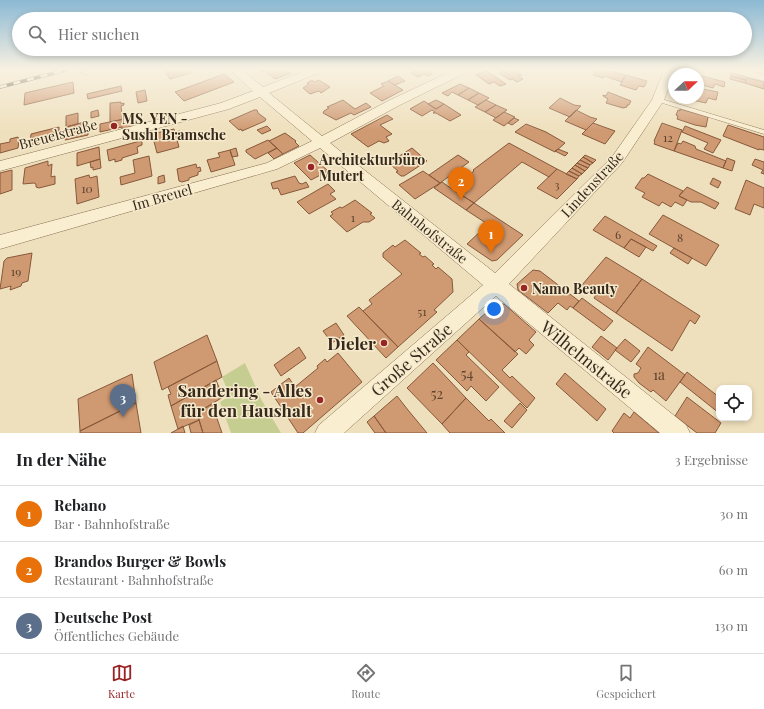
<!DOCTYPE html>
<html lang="de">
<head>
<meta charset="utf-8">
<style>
	body { margin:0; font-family:"Playfair Display",serif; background:#f6f6f6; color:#202124 }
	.controls { position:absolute; right:12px; bottom:12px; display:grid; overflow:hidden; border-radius:8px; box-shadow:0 2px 6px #0003 }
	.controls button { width:36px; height:36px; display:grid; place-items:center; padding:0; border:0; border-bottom:1px solid #e0e0e0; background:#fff; color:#202124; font:20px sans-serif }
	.compass { position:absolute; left:668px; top:68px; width:36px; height:36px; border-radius:50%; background:#fff; box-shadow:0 2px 6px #0003; rotate:68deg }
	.you { position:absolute; left:494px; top:309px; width:14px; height:14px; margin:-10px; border:3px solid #fff; border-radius:50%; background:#1a73e8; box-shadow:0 0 0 6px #1a73e833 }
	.badge { display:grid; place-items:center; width:26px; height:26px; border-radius:50%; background:#982424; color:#fff; font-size:13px; font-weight:700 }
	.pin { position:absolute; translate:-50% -33px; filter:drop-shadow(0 1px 2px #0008) }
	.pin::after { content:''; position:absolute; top:21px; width:14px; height:12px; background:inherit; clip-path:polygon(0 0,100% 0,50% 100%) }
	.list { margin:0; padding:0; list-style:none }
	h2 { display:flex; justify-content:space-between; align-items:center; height:52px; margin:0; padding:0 16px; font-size:17px }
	h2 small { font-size:13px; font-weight:400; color:#757577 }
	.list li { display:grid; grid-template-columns:26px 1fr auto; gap:12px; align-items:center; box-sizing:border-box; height:56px; padding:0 16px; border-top:1px solid #e0e0e0 }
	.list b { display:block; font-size:15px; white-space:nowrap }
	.list p { margin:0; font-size:13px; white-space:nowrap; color:#757577 }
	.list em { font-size:13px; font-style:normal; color:#757577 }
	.icon { flex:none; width:22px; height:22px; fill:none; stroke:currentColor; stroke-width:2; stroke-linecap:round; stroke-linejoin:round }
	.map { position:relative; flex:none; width:764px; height:433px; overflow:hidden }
	.search { position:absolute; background:#fff; box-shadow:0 2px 6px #0003; left:12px; right:12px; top:12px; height:44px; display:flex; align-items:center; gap:10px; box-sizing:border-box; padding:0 14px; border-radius:22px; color:#757577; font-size:15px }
	.sheet { height:220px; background:#fff }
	nav { display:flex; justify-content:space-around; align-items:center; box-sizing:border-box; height:56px; border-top:1px solid #e0e0e0; background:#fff; font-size:11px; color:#757577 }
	nav a { display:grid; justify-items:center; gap:2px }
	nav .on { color:#982424 }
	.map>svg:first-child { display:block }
</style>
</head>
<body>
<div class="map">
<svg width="764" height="433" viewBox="0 0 764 433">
	<rect width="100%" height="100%" fill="#efe0bd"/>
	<path fill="#c6cd91" d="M245 363 261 399 281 433H231L220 402 230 396 222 377Z"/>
	<path fill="#cf9971" stroke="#87593b" d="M164 70H189L191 73 170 79Z
		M259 70H287L291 73 275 79 265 71 262 72Z
		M415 70H432L428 72 432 74 428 76 424 74 418 77 411 73 416 71Z
		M505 70H513L522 75 518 76 523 79 517 82 512 79 510 80 499 73Z
		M596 70H607L625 75 622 82 604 76 603 78 593 75Z
		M487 71 506 84 500 86 494 82 489 84 476 75Z
		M732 72 747 77 746 80 731 76Z
		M224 74 234 82 184 101 175 92Z
		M626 75 647 81 644 87 639 86 636 90 620 85Z
		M698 75 725 82 724 87 715 84 713 88 698 84Z
		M398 76 405 81 395 85 388 81Z
		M731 76 746 80 745 83 730 79Z
		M747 78 764 82V89L745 83Z
		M312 80 314 82 319 80 330 87 321 93 319 91 310 94 303 88 309 84 307 83Z
		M388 81 403 90 382 101 370 93 384 86 381 84Z
		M73 82 74 93 24 105 25 93Z
		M460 84 469 88 458 95 452 92 448 96 442 93Z
		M121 86 122 91 88 99 87 94Z
		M469 88 479 93 468 100 458 95Z
		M698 88 718 92 716 100 708 98 706 103 687 99 698 98Z
		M145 90 147 101 138 103 136 92Z
		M608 92 631 101 629 105H627V107L623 108 606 103 608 99 603 96V95L606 96Z
		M479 93 489 98 478 105 468 100Z
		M560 98 574 105 581 106 570 117 549 108Z
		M343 100 355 109 366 103 371 107 354 115 351 113 336 120 323 113 324 111 329 108 327 107Z
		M436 100 444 104 436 109 428 104Z
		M486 100 496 105 485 112 475 107Z
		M424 101 436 109 444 104 461 115 450 121 436 113H433L435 112 432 110 422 116 410 109Z
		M121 102V104L124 103V105L121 106 122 114 125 113V119L110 122V103Z
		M496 105 507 110 496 118 485 112Z
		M680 109 708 117 706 127 695 125 677 119 678 116 676 115 678 110 680 111Z
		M98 110 99 116 91 118V112Z
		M254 110H257L258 113 266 119 265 121 242 131 241 129 239 130 229 121Z
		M576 110 590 117 597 119 586 130 565 121Z
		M504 112 515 117 504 126 493 120Z
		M78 113V124L66 127V116Z
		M387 115 393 119 380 125 392 134 386 137 389 141 384 143 379 141 368 147 351 134Z
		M133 117 134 126 122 129V127L100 132V124Z
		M514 118 519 120 512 125 508 123Z
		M88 121V135L65 140 66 127Z
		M593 123 615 131 605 144 582 134Z
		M662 123 682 130 674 151 654 144 655 142 654 141Z
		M526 124 546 132 565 143 555 152 515 132Z
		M728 125 764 137V150L759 149V150L723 136Z
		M267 126 271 130 262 134 257 130Z
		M685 126 721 140 713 153 704 149 708 143 682 132Z
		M59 127V138L30 145 31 134Z
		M174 129 175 132 180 131 181 135 176 136 179 147 157 153 152 134Z
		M285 133 296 141 295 142 299 146 283 154 269 141Z
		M18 137 19 140 18 148 0 153V144L10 142V139Z
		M268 140 277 148 255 159 246 152V150Z
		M140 141 142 142V145L137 147 138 153 122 158V160L115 162V159L109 161 107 150Z
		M683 141 695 146 696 149 726 161 723 168 674 151 678 143 681 144Z
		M509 143 557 169 549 177 522 162 474 203 452 189 474 171 473 170Z
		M99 147 100 159 77 166V153Z
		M236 148 238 156 232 157 230 150Z
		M277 148 283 154 274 159 268 153Z
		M412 148 427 161 404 176H401L396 172 398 171 391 165 396 162 393 160Z
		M558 149 568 153 565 156 555 151Z
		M230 150 235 165 211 172 207 160 220 157 218 153Z
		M310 155 328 171 311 180 294 163Z
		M458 155 469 162 440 183 429 175Z
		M585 155 596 160 593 163 583 157Z
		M149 156 152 176 121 185 120 177 135 173 133 160Z
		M583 157 593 163 590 165 580 160Z
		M727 158 735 161 732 171 723 168Z
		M100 159 101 168 93 170V167L91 168 90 162Z
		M755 159 764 162V174L761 173 763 170 752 165Z
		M580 160 590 165 588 168 577 163Z
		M48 161V166L52 164 51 177 55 176V184L39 188 36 187V184L34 183 23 184 25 168Z
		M577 163 588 168 585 171 575 165Z
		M196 164 197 168 200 167 201 171 198 172V175L189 178V180L182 182 179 181 177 169Z
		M575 165 585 171 582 174 572 168Z
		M572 168 582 174 579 176 569 171Z
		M557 169 577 179 557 199 537 188Z
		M12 170V190L0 194V173Z
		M423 171 440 183 415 199 399 185Z
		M569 171 579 176 577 179 566 174Z
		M648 174 683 191 679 196 687 200 683 206 675 202 671 207 662 202 659 206 642 197 645 193 635 188 642 178H644Z
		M89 175 90 178 97 176 99 197 77 204 75 179Z
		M164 175 165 182 158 184V177Z
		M295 176 299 183 302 184 306 182 309 187 281 195 278 188 273 189 271 183Z
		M713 178 721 182 718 188 710 184Z
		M746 180 764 188V208L754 204 750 215 735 209Z
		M442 182 452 189 474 203 466 210 434 188Z
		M328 184 335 191 330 194 336 199 309 214 297 202Z
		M687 187 719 203 715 209 701 202H691L679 196Z
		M355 200 372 213 370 214 375 218 369 222H363L347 232 330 216 333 214 331 212 340 207 342 208Z
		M474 203 523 235 497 260 492 261 467 244 483 229 487 232 492 227 466 210Z
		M663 215 719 245 706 266 649 234Z
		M605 216 657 246 653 251 631 239 624 248 593 230Z
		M631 239 646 247 639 257 624 248Z
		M405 240 421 253 419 254 423 257 425 256 434 264 432 265 436 269 438 267 452 279 453 292 434 310 437 312 398 347 363 311 372 304 369 300 402 274 383 257V253L393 245 395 247Z
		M674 248 692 258 688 264 670 253Z
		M32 253 28 281 22 283 21 286 10 290 11 286 0 289 4 261 7 258Z
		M606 257 642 279 616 313 594 298 596 295 582 285Z
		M533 270 540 271 579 301 573 308 570 306 567 310 558 303 548 313 518 290 517 284Z
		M642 279 700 316 695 324 690 320 672 351 616 313Z
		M582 298 613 321 604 331 573 308Z
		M496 304H504L536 332 529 340 534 345 526 354 519 348 515 352 479 319Z
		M359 307 398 347 386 358 347 316Z
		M479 319 518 354 502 370 510 378 512 376 535 398 527 408 457 340Z
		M336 323 344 335 332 343 323 331Z
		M207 335 217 361 162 390 154 362Z
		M601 336 617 348 608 360 592 347Z
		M625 339 640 351 631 362 615 350Z
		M457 340 469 352 466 355 499 387 486 401 471 386 467 391 436 360Z
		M299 347 306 358 281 376 274 365Z
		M648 347 685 375 666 401 653 390 651 392 639 383 634 377V374L638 373 641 368 636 364Z
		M338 353 362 382 303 433H298L271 392 289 378 295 387 318 368 317 366 325 359 327 362Z
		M217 361 222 377 171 406 168 395 171 394 168 387Z
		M433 363 466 398 442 424 407 388Z
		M687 372 719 397V413L680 382Z
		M565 373 606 409 597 421 556 384Z
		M132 374 136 403 80 431 78 399Z
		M216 380 223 397 197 413 199 420 178 429 171 406Z
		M397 396 408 410 427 433H386L374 416Z
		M687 397 721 423 715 433H697L675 416Z
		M466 398 489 421 491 419 505 433H450L442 424Z
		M136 403 141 433H80V431Z
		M520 403 527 410 512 428 504 421Z
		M212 404 222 433H203L197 413Z
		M634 412 659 433H614L612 431 624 413 630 418Z
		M374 416 386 433H375L367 422Z
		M199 420 203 433H191L189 425Z
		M183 426 185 433H171L178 429Z"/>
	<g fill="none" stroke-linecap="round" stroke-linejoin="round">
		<g stroke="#877056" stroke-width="1">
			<path id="lane" d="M90 70H100L85 75 82 73Z
				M658 98 764 130V134L656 101 655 100Z"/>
		</g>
		<g stroke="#877056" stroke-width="1">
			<path id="street" d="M230 70H242L263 87 307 70H322L321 72 269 93 322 136 390 100 454 70H468L467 72 398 106 330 143 495 273 612 157 652 100 664 70H675L664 100 622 163 509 284 686 425 690 433H660L496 296 344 433H315L319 425 483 285 320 148 277 169 0 249V235L267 163 312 141 260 97 229 109 0 171V161L221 103 253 91Z
				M729 70H747L764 75V81L730 72Z"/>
		</g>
		<use href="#lane" fill="#faeed0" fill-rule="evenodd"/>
		<use href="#street" fill="#faeed0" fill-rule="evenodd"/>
		<g stroke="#36281b" stroke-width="3.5">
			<path id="rail" d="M0 87 66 70"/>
		</g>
		<use href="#rail" stroke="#f6eacd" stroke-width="2.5" stroke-dasharray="7" stroke-linecap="butt"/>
	</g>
	<linearGradient id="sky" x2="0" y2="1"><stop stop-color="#8bb9d4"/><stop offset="0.53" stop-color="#f8f1e1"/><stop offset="1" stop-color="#f8f1e1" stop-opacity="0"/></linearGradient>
	<rect width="764" height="131" fill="url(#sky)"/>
	<g fill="#982424" stroke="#f6eacd" stroke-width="1.5">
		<circle cx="114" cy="126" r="4"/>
		<circle cx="311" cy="167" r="4"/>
		<circle cx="524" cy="288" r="4"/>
		<circle cx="384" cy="343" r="4"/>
		<circle cx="320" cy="400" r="4"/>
	</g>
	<g text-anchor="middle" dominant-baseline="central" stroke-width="3" stroke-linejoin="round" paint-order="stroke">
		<g font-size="12" fill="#5c4430">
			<text x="668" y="137">12</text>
			<text x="557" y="184">3</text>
			<text x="87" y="188">10</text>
			<text x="353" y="217">1</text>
			<text x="618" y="234">6</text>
			<text x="680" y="237">8</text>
			<text x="16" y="271">19</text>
			<text x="422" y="311">51</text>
		</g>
		<g font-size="14" font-weight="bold" fill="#36281b" stroke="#f6eacd" text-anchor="start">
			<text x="122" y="118">MS. YEN -<tspan x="122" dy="16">Sushi Bramsche</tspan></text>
			<text x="319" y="159">Architekturbüro<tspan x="319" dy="16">Mutert</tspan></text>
			<text x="532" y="288">Namo Beauty</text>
		</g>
		<g font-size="14" fill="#36281b" stroke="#f6eacd">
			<text transform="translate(58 134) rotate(-15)">Breuelstraße</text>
			<text transform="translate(592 184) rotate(-47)">Lindenstraße</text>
			<text transform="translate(162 197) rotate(-16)">Im Breuel</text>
			<text transform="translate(430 231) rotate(39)">Bahnhofstraße</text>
		</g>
		<g font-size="14" fill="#5c4430">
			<text x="467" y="373">54</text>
			<text x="659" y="374">1a</text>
			<text x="437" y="393">52</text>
		</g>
		<g font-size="17" font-weight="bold" fill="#36281b" stroke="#f6eacd" text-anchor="end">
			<text x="376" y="343">Dieler</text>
			<text x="312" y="390">Sandering - Alles<tspan x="312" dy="20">für den Haushalt</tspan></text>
		</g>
		<g font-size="17" fill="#36281b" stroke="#f6eacd">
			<text transform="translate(411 359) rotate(-41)">Große Straße</text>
			<text transform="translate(587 359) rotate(39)">Wilhelmstraße</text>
		</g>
	</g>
</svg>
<div class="controls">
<button><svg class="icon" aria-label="locate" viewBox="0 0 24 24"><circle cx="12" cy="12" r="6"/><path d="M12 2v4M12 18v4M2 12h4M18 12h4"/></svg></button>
</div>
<svg class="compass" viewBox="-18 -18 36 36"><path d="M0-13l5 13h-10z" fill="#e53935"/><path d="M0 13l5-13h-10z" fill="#757577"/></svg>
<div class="you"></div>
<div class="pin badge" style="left:491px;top:253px;background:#e8710a">1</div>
<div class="pin badge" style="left:461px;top:200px;background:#e8710a">2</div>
<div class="pin badge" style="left:123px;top:417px;background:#5c6f8a">3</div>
<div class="search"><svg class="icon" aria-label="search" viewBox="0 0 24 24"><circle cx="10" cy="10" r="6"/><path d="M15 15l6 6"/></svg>Hier suchen</div>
</div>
<section class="sheet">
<h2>In der Nähe<small>3 Ergebnisse</small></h2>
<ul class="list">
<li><span class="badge" style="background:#e8710a">1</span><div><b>Rebano</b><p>Bar · Bahnhofstraße</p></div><em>30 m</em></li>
<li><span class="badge" style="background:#e8710a">2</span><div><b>Brandos Burger &amp; Bowls</b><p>Restaurant · Bahnhofstraße</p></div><em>60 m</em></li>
<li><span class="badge" style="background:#5c6f8a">3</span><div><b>Deutsche Post</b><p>Öffentliches Gebäude</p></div><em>130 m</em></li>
</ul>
</section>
<nav>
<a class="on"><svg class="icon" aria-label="map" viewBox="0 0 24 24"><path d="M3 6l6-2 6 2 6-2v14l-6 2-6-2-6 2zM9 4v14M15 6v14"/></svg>Karte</a>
<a><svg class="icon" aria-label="directions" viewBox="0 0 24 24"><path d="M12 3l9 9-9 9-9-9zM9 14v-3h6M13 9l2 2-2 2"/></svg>Route</a>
<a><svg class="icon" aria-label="saved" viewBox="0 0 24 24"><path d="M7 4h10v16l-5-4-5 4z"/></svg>Gespeichert</a>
</nav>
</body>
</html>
